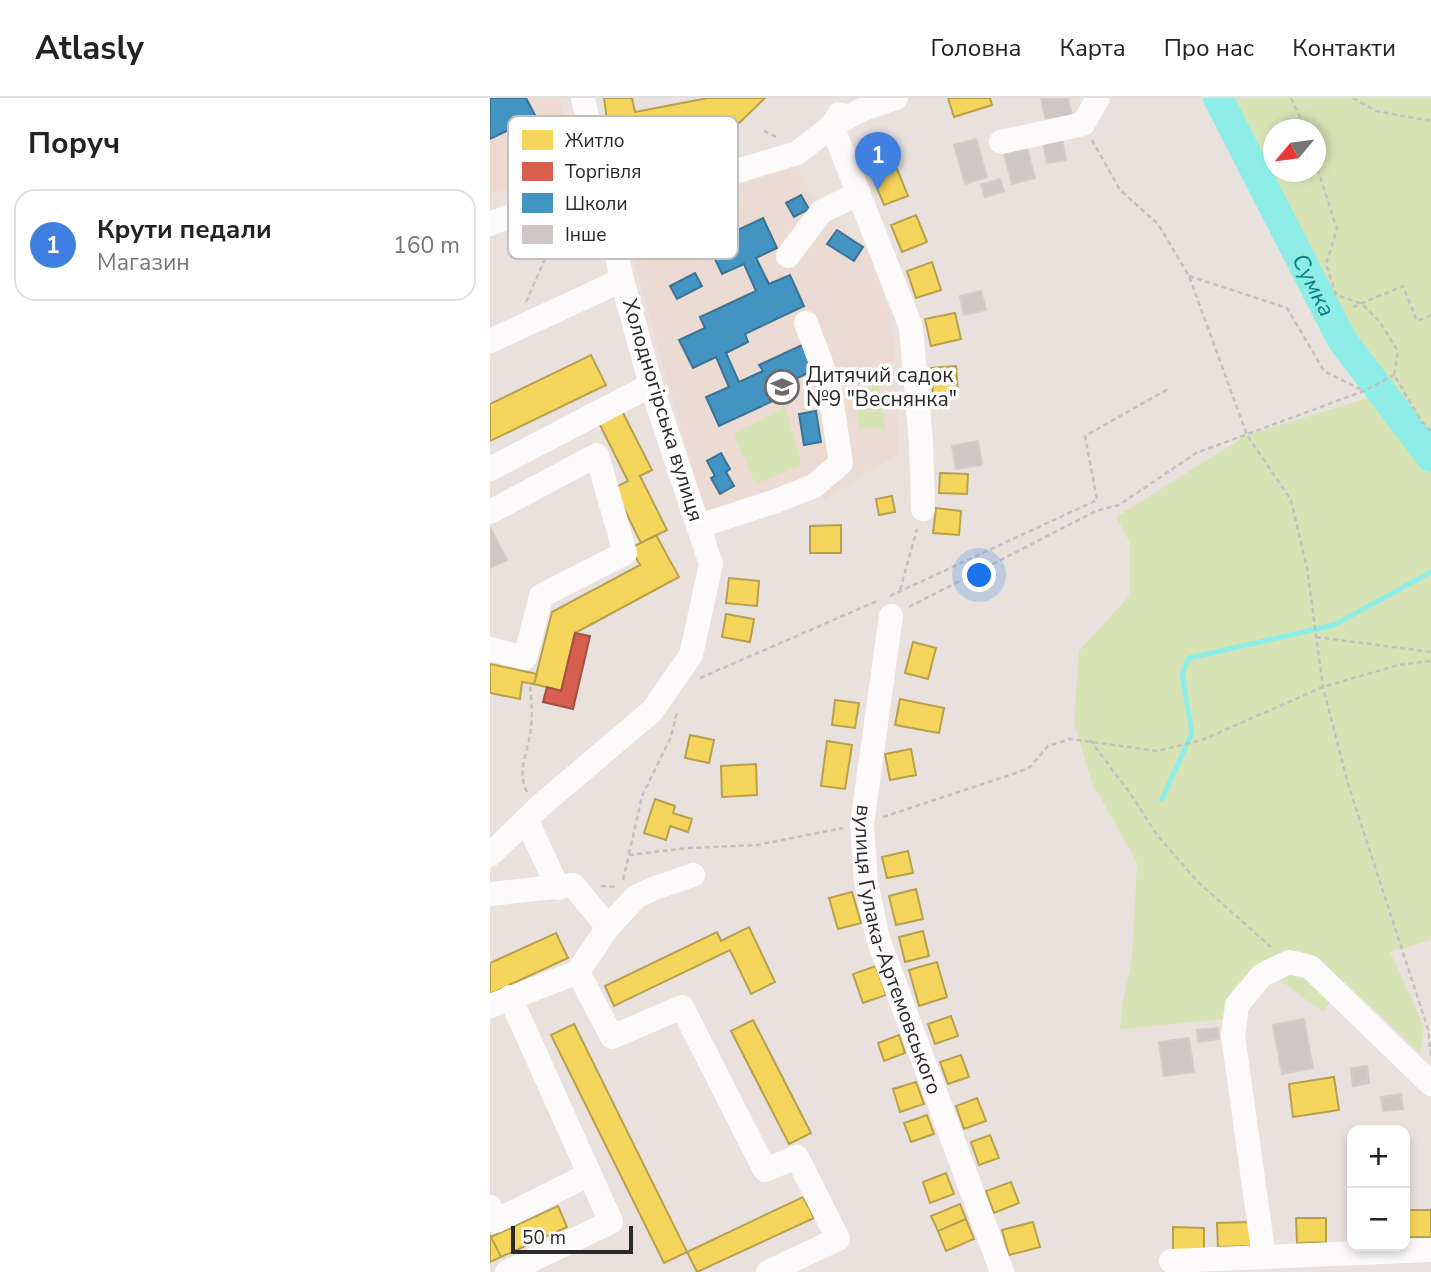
<!DOCTYPE html>
<html lang="uk">
<head>
<meta charset="utf-8">
<style>
	body { margin:0; font-family:"Nunito Sans",sans-serif; background:#f6f6f6; color:#222 }
	.controls { position:absolute; right:21px; bottom:21px; display:grid; overflow:hidden; border-radius:14px; box-shadow:0 4px 10px #0003 }
	.controls button { width:63px; height:63px; display:grid; place-items:center; padding:0; border:0; border-bottom:2px solid #e0e0e0; background:#fff; color:#222; font:35px sans-serif }
	.compass { position:absolute; left:773px; top:21px; width:63px; height:63px; border-radius:50%; background:#fff; box-shadow:0 4px 10px #0003; rotate:241deg }
	.scale { position:absolute; left:21px; bottom:18px; width:122px; box-sizing:border-box; padding-left:7px; border:4px solid #292929; border-top:0; font-size:19px; line-height:24px; white-space:nowrap; color:#292929; -webkit-text-stroke:5px #fff; paint-order:stroke }
	.you { position:absolute; left:490px; top:478px; width:24px; height:24px; margin:-18px; border:5px solid #fff; border-radius:50%; background:#1a73e8; box-shadow:0 0 0 10px #1a73e833 }
	.badge { display:grid; place-items:center; width:46px; height:46px; border-radius:50%; background:#1a73e8; color:#fff; font-size:23px; font-weight:700 }
	.pin { position:absolute; translate:-50% -58px; filter:drop-shadow(0 2px 4px #0008) }
	.pin::after { content:''; position:absolute; top:37px; width:24px; height:21px; background:inherit; clip-path:polygon(0 0,100% 0,50% 100%) }
	.list { margin:0; padding:0; list-style:none }
	h2 { display:flex; justify-content:space-between; align-items:center; height:91px; margin:0; padding:0 28px; font-size:30px }
	h2 small { font-size:23px; font-weight:400; color:#767676 }
	.list li { display:grid; grid-template-columns:46px 1fr auto; gap:21px; align-items:center; box-sizing:border-box; height:112px; margin:0 14px 14px; padding:0 14px; border:2px solid #e0e0e0; border-radius:21px }
	.list b { display:block; font-size:26px; white-space:nowrap }
	.list p { margin:0; font-size:23px; white-space:nowrap; color:#767676 }
	.list em { font-size:23px; font-style:normal; color:#767676 }
	.map { position:relative; flex:none; width:941px; height:1174px; overflow:hidden }
	header { display:flex; align-items:center; gap:42px; box-sizing:border-box; height:98px; padding:0 35px; background:#fff; border-bottom:2px solid #e0e0e0 }
	header strong { font-size:33px }
	nav { display:flex; gap:38px; margin-inline-start:auto; font-size:24px }
	main { display:flex }
	aside { flex:1; background:#fff }
	.map>svg:first-child { display:block }
</style>
</head>
<body>
<header>
<strong>Atlasly</strong>
<nav><a>Головна</a><a>Карта</a><a>Про нас</a><a>Контакти</a></nav>
</header>
<main>
<aside>
<h2>Поруч<small></small></h2>
<ul class="list">
<li><span class="badge" style="background:#3f7fe0">1</span><div><b>Крути педали</b><p>Магазин</p></div><em>160 m</em></li>
</ul>
</aside>
<div class="map">
<svg width="941" height="1174" viewBox="0 0 941 1174">
	<rect width="100%" height="100%" fill="#e8e1de"/>
	<path fill="#ecdbd2" d="M0 0H70L83 55 57 68 59 77 0 96Z
		M307 68 331 114 378 152 402 223 409 355 334 402 320 381 215 416 133 125Z"/>
	<path fill="#d8e3b5" fill-rule="evenodd" d="M728 0H941V359L852 242ZM783 32H825V74H783Z
		M388 284 396 331 368 330 367 301Z
		M877 300 941 375V842L900 854 934 928 930 956C906 930 879 909 855 884L833 914 783 877 755 919 630 931 632 906 642 861 647 764 602 685 584 625 589 553 639 498 640 445 626 419 757 337Z
		M295 309 312 367 266 386 243 336Z"/>
	<path fill="#f6d55c" stroke="#b8a14d" stroke-width="2" d="M114 0H142L145 14 218 0H275L247 27 121 51Z
		M458 0H500L502 7 464 19Z
		M407 71 418 98 394 107 383 80Z
		M426 117 437 144 412 154 401 127Z
		M442 164 451 192 426 200 417 173Z
		M465 215 471 241 441 248 435 221Z
		M101 257 116 287 0 343V306Z
		M466 268 468 295 443 297 441 270Z
		M132 313 162 372 150 378 177 432 151 445 124 390 138 383 109 325Z
		M450 375 478 376 477 396 449 395Z
		M402 398 405 414 389 417 386 401Z
		M446 410 471 413 469 437 443 435Z
		M351 427V455H320V428Z
		M166 437 189 479 85 535 71 593 44 586 62 514 150 467 141 450Z
		M239 480 269 483 267 508 236 505Z
		M236 516 264 521 260 544 232 539Z
		M423 544 446 550 438 581 415 575Z
		M0 566 47 576 44 586 32 584 30 601 0 595Z
		M410 601 454 610 449 635 405 627Z
		M345 602 369 605 365 630 342 627Z
		M200 637 224 642 219 665 195 660Z
		M337 643 362 647 355 691 331 688Z
		M421 651 426 677 400 682 395 656Z
		M266 666 267 697 232 699 231 668Z
		M165 701 185 708 183 715 202 721 198 734 180 728 176 742 154 735Z
		M418 753 423 775 397 780 392 759Z
		M426 791 433 821 406 827 399 798Z
		M362 794 371 825 348 831 339 800Z
		M259 829 285 884 261 896 240 852 124 908 115 888 227 834 231 843Z
		M433 833 439 858 415 864 409 839Z
		M66 835 78 860 0 896V865Z
		M447 864 457 899 429 908 419 872Z
		M386 868 396 897 373 905 363 876Z
		M461 918 468 938 445 946 438 926Z
		M263 922 321 1035 299 1046 241 933Z
		M84 926 197 1154 174 1165 61 937Z
		M409 937 415 955 394 963 388 945Z
		M471 957 479 979 458 986 450 964Z
		M844 979 849 1012 803 1019 799 986Z
		M426 984 434 1006 410 1014 403 991Z
		M487 1000 496 1023 474 1031 466 1008Z
		M437 1017 444 1036 421 1044 414 1025Z
		M500 1037 509 1060 489 1067 481 1044Z
		M456 1075 464 1096 440 1105 433 1084Z
		M521 1084 529 1105 504 1115 496 1093Z
		M313 1099 324 1120 207 1174 197 1154Z
		M470 1106 476 1121 448 1133 441 1118Z
		M68 1108 77 1129 11 1159 1 1139Z
		M915 1112H941V1139H915Z
		M806 1120H836V1144L807 1145Z
		M476 1121 484 1141 456 1153 448 1133Z
		M543 1124 550 1149 519 1157 512 1132Z
		M759 1124 761 1148 728 1149 727 1125Z
		M683 1129 714 1130V1154L683 1153Z
		M0 1137 11 1159 0 1164Z"/>
	<path fill="#d6604d" stroke="#a25042" stroke-width="2" d="M85 535 100 538 83 611 53 604 57 589 71 593Z"/>
	<path fill="#4393c3" stroke="#3b7395" stroke-width="2" d="M0 0H36L46 19 0 41Z
		M311 97 319 111 304 119 296 105Z
		M273 120 287 150 266 160 279 186 300 177 314 208 255 236 258 244 236 255 249 284 273 273 269 267 314 246 326 271 283 292 287 301 229 328 216 299 239 289 226 259 203 270 189 242 215 230 210 219 266 193 254 166 232 176 218 146Z
		M347 132 373 149 364 163 337 146Z
		M205 175 212 188 187 201 180 188Z
		M326 313 331 344 314 347 309 316Z
		M231 355 240 371 236 374 244 388 230 396 221 380 225 378 217 363Z"/>
	<g fill="none" stroke-linecap="round" stroke-linejoin="round">
		<path stroke="#8eeee7" stroke-width="5" d="M672 701 702 635 692 576 699 560 844 527 941 474"/>
		<path stroke="#8eeee7" stroke-width="30" id="s1" d="M728 0 852 242 941 359"/>
	</g>
	<path fill="#cdc7c5" stroke="#d3cdca" stroke-width="2" d="M551 0H578L582 17 556 23Z
		M486 41 497 79 475 86 464 47Z
		M572 41 576 62 557 65 553 44Z
		M537 50 545 80 522 86 514 56Z
		M510 81 514 93 495 99 491 87Z
		M491 193 496 212 474 217 470 198Z
		M488 343 492 367 466 371 462 348Z
		M0 429 17 462 0 470Z
		M814 921 823 970 792 976 783 927Z
		M728 930 729 941 708 944 707 932Z
		M699 940 704 974 674 978 669 944Z
		M877 968 879 985 863 988 861 970Z
		M911 996 913 1011 893 1013 891 999Z"/>
	<g fill="none" stroke-linecap="round" stroke-linejoin="round">
		<path stroke="#c3c2c2" stroke-width="2.5" stroke-dasharray="5 3.5" stroke-linecap="butt" d="M801 0 816 32
			M863 0 886 13 941 23
			M274 33 287 39
			M602 42 630 92 668 126 699 178 757 337 801 402 817 470 833 589 858 686 938 931 941 958
			M825 63 847 131 836 166 846 197 872 206 889 223 908 253 904 277 932 324 941 333
			M699 178 797 210 834 273 874 293
			M36 204 74 117
			M863 209 913 188 927 223 941 217
			M410 492 427 431
			M400 498 607 402 595 338 678 291
			M419 509 606 413 629 407 706 355 874 293 904 277
			M826 539 941 554
			M210 580 387 503
			M600 642 640 695 667 737 708 784 781 849
			M37 694C26 672 39 652 41 630 43 615 41 600 40 585
			M393 719 526 675 540 669 558 648 580 641 667 653 712 642 833 589 908 567 941 563
			M139 756 152 698 181 639 187 614
			M133 782 139 757 198 750 267 747 353 730
			M111 788 128 789"/>
		<g stroke="#fcfafa" stroke-width="24">
			<path d="M406 0 371 12 342 28 421 229 431 345 433 411"/>
			<path d="M511 44 593 26 608 0"/>
			<path d="M117 112 307 55 342 28 349 16"/>
			<path d="M0 126 109 82"/>
			<path d="M298 158 331 114 369 95"/>
			<path d="M0 243 132 182"/>
			<path d="M0 371 161 287"/>
			<path d="M0 414 107 357 135 455 51 498 35 560 0 551"/>
			<path d="M209 428 286 403 324 388 351 365 339 286 316 225"/>
			<path id="s2" d="M401 518 372 726 376 785 388 841 512 1174"/>
			<path d="M37 723 68 790"/>
			<path d="M0 757 50 708 162 613 201 557 221 466 161 287 132 182 93 0"/>
			<path d="M0 796 83 787 118 829"/>
			<path d="M88 874 122 939 192 909 275 1072 307 1059 348 1141 278 1174"/>
			<path d="M0 908 88 874 118 829 146 799 162 791 203 777"/>
			<path d="M0 1109 6 1123 100 1076"/>
			<path d="M774 1159 743 938 747 907 772 877 799 864 820 869 941 986"/>
			<path d="M681 1163 941 1152"/>
			<path d="M17 1174 121 1124 20 899"/>
		</g>
	</g>
	<defs>
		<g id="school-ring" transform="scale(1.75)"><circle r="9.5" fill="#fff" stroke="#6c6968" stroke-width="1.5"/><path d="M0-5L7-2L0 1L-7-2ZM-4 1L0 2.5L4 1V4Q0 6-4 4Z" fill="#6c6968"/></g>
	</defs>
	<g fill-rule="evenodd">
		<use href="#school-ring" x="292" y="289"/>
	</g>
	<g text-anchor="middle" dominant-baseline="central" stroke-width="7" stroke-linejoin="round" paint-order="stroke">
		<g font-size="21" fill="#292929" stroke="#fff" text-anchor="start">
			<text x="316" y="277">Дитячий садок<tspan x="316" dy="24">№9 "Веснянка"</tspan></text>
		</g>
		<g font-size="21" fill="#292929" stroke="#fff">
			<text transform="translate(173 312) rotate(73)">Холодногірська вулиця</text>
			<text stroke="none"><textPath href="#s2" startOffset="341">вулиця Гулака-Артемовського</textPath></text>
		</g>
		<g font-size="23" font-style="italic" fill="#0a7f82" stroke="#fff">
			<text stroke="none"><textPath href="#s1" startOffset="210">Сумка</textPath></text>
		</g>
	</g>
	<rect x="18" y="18" width="230" height="143" rx="10" fill="#fff" stroke="#bfbfbf" stroke-width="2"/>
	<rect x="32" y="32" width="31" height="20" fill="#f6d55c"/>
	<rect x="32" y="64" width="31" height="19" fill="#d6604d"/>
	<rect x="32" y="95" width="31" height="20" fill="#4393c3"/>
	<rect x="32" y="127" width="31" height="19" fill="#cdc7c5"/>
	<g font-size="19" fill="#292929">
		<text x="75" y="49">Житло</text>
		<text x="75" y="80">Торгівля</text>
		<text x="75" y="112">Школи</text>
		<text x="75" y="143">Інше</text>
	</g>
</svg>
<div class="controls">
<button>+</button>
<button>−</button>
</div>
<svg class="compass" viewBox="-18 -18 36 36"><path d="M0-13l5 13h-10z" fill="#e53935"/><path d="M0 13l5-13h-10z" fill="#767676"/></svg>
<div class="scale">50 m</div>
<div class="you"></div>
<div class="pin badge" style="left:388px;top:92px;background:#3f7fe0">1</div>
</div>
</main>
</body>
</html>
